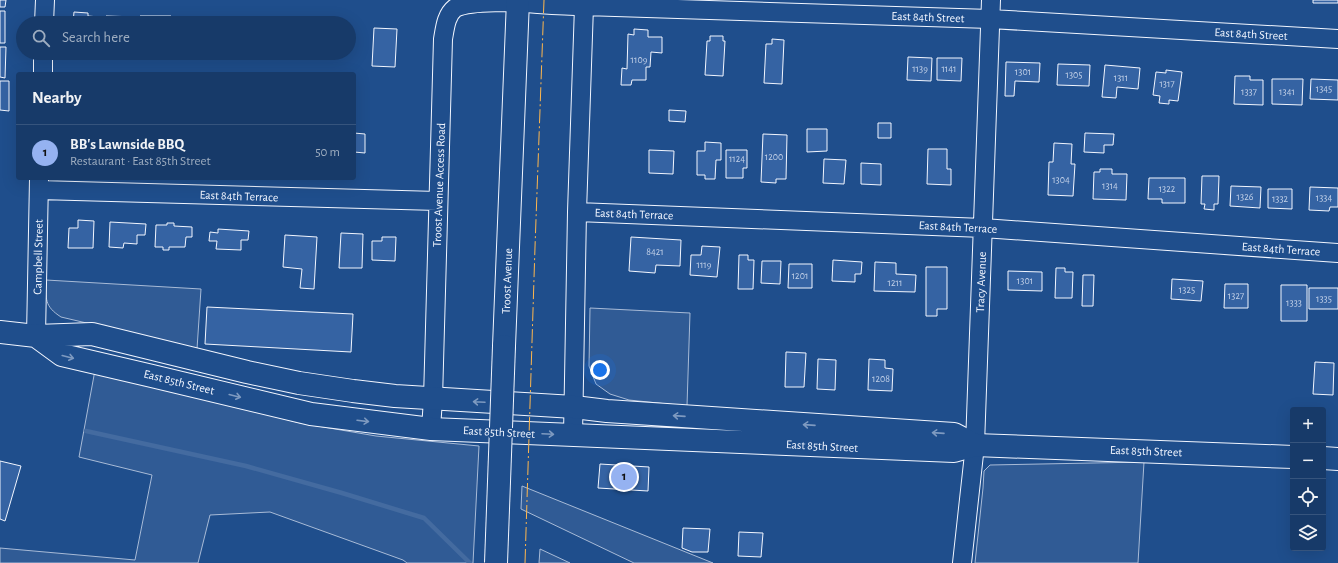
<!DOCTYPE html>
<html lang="en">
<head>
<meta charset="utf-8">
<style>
	body { margin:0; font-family:"Alegreya Sans",sans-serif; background:#20416f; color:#f1f3f6 }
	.controls { position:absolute; right:12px; bottom:12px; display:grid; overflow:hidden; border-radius:4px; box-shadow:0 4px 16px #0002 }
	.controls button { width:36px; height:36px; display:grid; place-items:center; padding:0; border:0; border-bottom:1px solid #36547d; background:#173a69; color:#f1f3f6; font:20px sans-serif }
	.you { position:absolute; left:600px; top:370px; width:14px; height:14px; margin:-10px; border:3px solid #fff; border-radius:50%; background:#1a73e8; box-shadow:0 0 0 6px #1a73e833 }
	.badge { display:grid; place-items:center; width:26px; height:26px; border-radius:50%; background:#95b2f1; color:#111; font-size:13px; font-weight:700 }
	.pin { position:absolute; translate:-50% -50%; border:2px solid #fff; box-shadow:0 1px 4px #0006 }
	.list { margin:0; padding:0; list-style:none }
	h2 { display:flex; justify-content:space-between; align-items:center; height:52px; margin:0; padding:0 16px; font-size:17px }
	h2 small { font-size:13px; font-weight:400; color:#9eadc0 }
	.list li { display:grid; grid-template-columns:26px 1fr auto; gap:12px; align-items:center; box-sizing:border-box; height:56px; padding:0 16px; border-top:1px solid #36547d }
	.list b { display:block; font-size:15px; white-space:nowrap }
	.list p { margin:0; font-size:13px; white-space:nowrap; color:#9eadc0 }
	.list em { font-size:13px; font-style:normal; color:#9eadc0 }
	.icon { flex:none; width:22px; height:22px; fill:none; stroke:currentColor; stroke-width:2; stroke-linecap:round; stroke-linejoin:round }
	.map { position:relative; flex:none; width:1338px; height:563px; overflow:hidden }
	.search { position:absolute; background:#173a69; box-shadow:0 4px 16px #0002; left:16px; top:16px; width:340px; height:44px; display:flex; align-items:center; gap:10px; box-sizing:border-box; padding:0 14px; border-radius:22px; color:#9eadc0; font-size:15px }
	.panel { position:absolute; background:#173a69; box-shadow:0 4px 16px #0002; left:16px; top:72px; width:340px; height:108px; border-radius:4px }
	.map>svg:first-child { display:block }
</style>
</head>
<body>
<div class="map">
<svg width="1338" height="563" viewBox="0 0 1338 563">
	<rect width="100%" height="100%" fill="#1f4e8c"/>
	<path fill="#305b95" stroke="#a8bbd7" d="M46 280 201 289 197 349 61 317C44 306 46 299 46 280Z
		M590 308 690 313 687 406 629 400 610 394 596 384 589 366Z
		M95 370 300 423 376 436 479 446 473 563H407L403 560 270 512 210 515 198 563H0V548L135 560 152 475 79 457Z
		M1144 462 1138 563H975L983 488 984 471 990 465Z
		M522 486 708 561 713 563H634L521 509Z
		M540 549 570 563H539Z"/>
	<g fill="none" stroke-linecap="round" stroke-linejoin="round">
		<path stroke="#446ba0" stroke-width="4.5" d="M86 431 246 466 342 493 424 518 470 563"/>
	</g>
	<path fill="#3563a3" stroke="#f2f6ff" d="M0 0H6L5 7H0Z
		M1313 0H1338V3H1313Z
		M0 11H5V43H0Z
		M74 12 88 13V16L99 17V23H73Z
		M106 16 138 17V23H106Z
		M140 16H171V23H140Z
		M201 21H240V23H201Z
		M313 22H339V23H313Z
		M374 28 397 29 395 67 372 66Z
		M634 29 648 30V37H662V53L651 52 650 67H646V80H632L631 85H621L622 68 627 69 628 34 634 35Z
		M710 36H723V41H725L723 76 705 75 707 41H710Z
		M772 39 784 40 782 84 764 83 766 44H772Z
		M0 47H6L5 78 0 77Z
		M908 57 932 58 931 81 907 80Z
		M937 58H962L961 81 937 80Z
		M1006 62 1040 63 1039 82 1015 81 1014 96H1005Z
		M1058 64 1090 65 1089 86 1057 85Z
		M1105 65 1140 68 1138 89 1117 87 1116 98 1102 97Z
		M1166 70 1182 72 1178 101 1169 100V104L1159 103 1160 96 1153 95 1156 72 1166 73Z
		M1235 76H1250V80H1263V105L1234 104Z
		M1272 79H1303L1302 105 1272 104Z
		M1311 79 1338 80V100L1310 99Z
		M0 81H9V111L0 110Z
		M669 110 686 111 685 122 669 121Z
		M878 123H891V138H878Z
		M807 129H827V151L807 152Z
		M354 133 365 134V153L354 152Z
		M1085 133 1114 134 1113 145H1104V153L1084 152Z
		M763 134 787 135 786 179H776V183L761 182Z
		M705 142 721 143V160H716L715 179H705V175H697V151H705Z
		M1054 143 1072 144 1071 164H1075L1073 196 1048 195 1049 162H1053Z
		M928 149H947V169H951V185L927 184Z
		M649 150 674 151 673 174 649 173Z
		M726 150H747V168H743V178H726Z
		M824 159 846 160 844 184 823 183Z
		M861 163 881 164V185L861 184Z
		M1100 169H1112V174H1127L1126 200 1093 199 1094 172H1100Z
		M1202 176H1219L1218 204H1214V210L1204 209 1205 204H1201Z
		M1149 178H1185V203H1162V199H1148Z
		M1231 186 1261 187 1260 208 1230 206Z
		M1310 187 1338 188V207H1330L1329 211 1309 210Z
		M1268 189H1292V209L1268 208Z
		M78 220 94 221 93 248H68L69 228H78Z
		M110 222 146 224 145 235H137V244L124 243 123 248 109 247Z
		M167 223H174V226L192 227V237H186L185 247H169V250H163V247H155L156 225H167Z
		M218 229 249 231 248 240H241V250L216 249 217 241H209L210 232 218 233Z
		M341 233 363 234 362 268H339Z
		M285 235 317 237 314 289 300 288 302 269 283 267Z
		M382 237H396L395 261 372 260V241H382Z
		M631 237 681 240 680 266 656 265 655 273 629 271Z
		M702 246 720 247 717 277 690 275 691 255H701Z
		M739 255H748V260H754L753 289H738Z
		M833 260 862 262 861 274H855V282L832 281Z
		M762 261H781L780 284 761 283Z
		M875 262 896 263V274L916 275 915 292 874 291Z
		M789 264H812V288H788Z
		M926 267H947V309H937V316H926Z
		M1056 268H1065V272H1073L1072 298H1055Z
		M1008 271 1042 272V291L1008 290Z
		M1083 275H1094L1093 306H1082Z
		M1172 279 1203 281 1201 301 1171 299Z
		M1225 284H1248V308H1224Z
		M1281 285H1307V321H1281Z
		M1309 288H1338V309H1309Z
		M207 307 353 314 351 352 205 344Z
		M786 352 806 353 804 387H785Z
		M818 359 836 360 835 390 817 389Z
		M869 359 885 360V368L893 369 892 391 868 390Z
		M1315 362 1334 363 1333 395 1313 394Z
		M0 461 21 466 5 521 0 519Z
		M600 464 649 467 648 491 598 488Z
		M683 528 710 529 708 552H692L682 548Z
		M739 532 763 533 761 557 738 556Z"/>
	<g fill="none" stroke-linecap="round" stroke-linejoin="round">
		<g stroke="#f2f6ff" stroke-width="20">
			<path id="minor" d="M44 23 45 0
				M43 74V53
				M39 190 438 201
				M577 212 983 228 1338 253
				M36 336 39 179
				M431 429 433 399 443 39C445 28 446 15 455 8 472 0 517 2 538 4 553 5 569 6 584 6L990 19 1338 39
				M573 435 577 212 584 6
				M962 563 975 445 991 0"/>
		</g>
		<g stroke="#f2f6ff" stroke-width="24">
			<path id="major" d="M0 332 36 336 92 334 247 372 299 383 353 391 395 396 574 407 607 411 954 434 975 445
				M36 336 62 355 152 376 311 414 431 429 954 451 975 445 1293 457
				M504 346 518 0
				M1323 458 1338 459"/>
		</g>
		<use href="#minor" stroke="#1f4e8c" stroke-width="18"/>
		<use href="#major" stroke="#1f4e8c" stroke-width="22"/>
		<g stroke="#f2f6ff" stroke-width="24" stroke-linecap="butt">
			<path id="major-bridge" d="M496 563 504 346"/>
		</g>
		<use href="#major-bridge" stroke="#1f4e8c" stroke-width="22"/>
		<path stroke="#ffb74d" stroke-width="1" stroke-dasharray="14 3 2 3" stroke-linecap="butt" d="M525 563 535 247 544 0"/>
	</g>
	<defs><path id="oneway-shaft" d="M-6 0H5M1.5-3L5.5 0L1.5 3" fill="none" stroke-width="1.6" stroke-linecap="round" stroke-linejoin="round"/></defs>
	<g stroke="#7e9ac0">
		<use href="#oneway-shaft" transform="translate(68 357) rotate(14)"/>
		<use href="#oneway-shaft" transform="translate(235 396) rotate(14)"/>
		<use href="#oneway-shaft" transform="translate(479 402) rotate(-177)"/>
		<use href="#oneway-shaft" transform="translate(679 416) rotate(-176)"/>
		<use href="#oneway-shaft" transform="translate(363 421) rotate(7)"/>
		<use href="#oneway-shaft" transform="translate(809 425) rotate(-176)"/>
		<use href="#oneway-shaft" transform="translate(938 433) rotate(-176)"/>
		<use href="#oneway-shaft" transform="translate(548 434) rotate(3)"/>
	</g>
	<g text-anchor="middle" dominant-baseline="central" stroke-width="3" stroke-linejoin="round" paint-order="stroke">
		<g font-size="10" fill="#c3d1e8">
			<text x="639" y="60">1109</text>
			<text x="920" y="69">1139</text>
			<text x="949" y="69">1141</text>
			<text x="1023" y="72">1301</text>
			<text x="1074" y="75">1305</text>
			<text x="1121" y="78">1311</text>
			<text x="1167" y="84">1317</text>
			<text x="1324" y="89">1345</text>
			<text x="1249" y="92">1337</text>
			<text x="1287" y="92">1341</text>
			<text x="774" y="157">1200</text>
			<text x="737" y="159">1124</text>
			<text x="1061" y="180">1304</text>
			<text x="1110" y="186">1314</text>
			<text x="1167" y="189">1322</text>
			<text x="1245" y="197">1326</text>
			<text x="1324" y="198">1334</text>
			<text x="1280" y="199">1332</text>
			<text x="655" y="252">8421</text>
			<text x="704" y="265">1119</text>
			<text x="800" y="276">1201</text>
			<text x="1025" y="281">1301</text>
			<text x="895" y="283">1211</text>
			<text x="1187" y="290">1325</text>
			<text x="1236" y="296">1327</text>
			<text x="1324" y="299">1335</text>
			<text x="1294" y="303">1333</text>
			<text x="881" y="379">1208</text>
		</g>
		<g font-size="12" fill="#f2f6ff" stroke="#1f4e8c">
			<text transform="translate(928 17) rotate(2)">East 84th Street</text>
			<text transform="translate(1251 34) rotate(3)">East 84th Street</text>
			<text transform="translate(439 185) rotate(-88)">Troost Avenue Access Road</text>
			<text transform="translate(239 196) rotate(2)">East 84th Terrace</text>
			<text transform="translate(634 214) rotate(2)">East 84th Terrace</text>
			<text transform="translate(958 227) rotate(3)">East 84th Terrace</text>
			<text transform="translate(1281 249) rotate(4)">East 84th Terrace</text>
			<text transform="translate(38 257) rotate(-89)">Campbell Street</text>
			<text transform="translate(507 281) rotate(-88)">Troost Avenue</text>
			<text transform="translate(981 282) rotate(-88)">Tracy Avenue</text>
			<text transform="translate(179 382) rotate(14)">East 85th Street</text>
			<text transform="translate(499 432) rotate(3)">East 85th Street</text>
			<text transform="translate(822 446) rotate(3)">East 85th Street</text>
			<text transform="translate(1146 451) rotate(2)">East 85th Street</text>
		</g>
	</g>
</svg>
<div class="controls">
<button>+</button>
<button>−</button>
<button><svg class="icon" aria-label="locate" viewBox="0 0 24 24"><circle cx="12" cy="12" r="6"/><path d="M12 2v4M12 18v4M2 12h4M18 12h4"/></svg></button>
<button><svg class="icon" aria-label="layers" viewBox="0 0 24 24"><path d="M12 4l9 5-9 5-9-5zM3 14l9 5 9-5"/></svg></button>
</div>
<div class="you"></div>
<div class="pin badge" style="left:624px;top:477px">1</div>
<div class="search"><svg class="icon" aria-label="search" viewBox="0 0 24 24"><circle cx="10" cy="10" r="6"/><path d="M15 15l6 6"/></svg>Search here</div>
<section class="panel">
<h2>Nearby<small></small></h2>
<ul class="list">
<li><span class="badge">1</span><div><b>BB's Lawnside BBQ</b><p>Restaurant · East 85th Street</p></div><em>50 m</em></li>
</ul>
</section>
</div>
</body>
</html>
